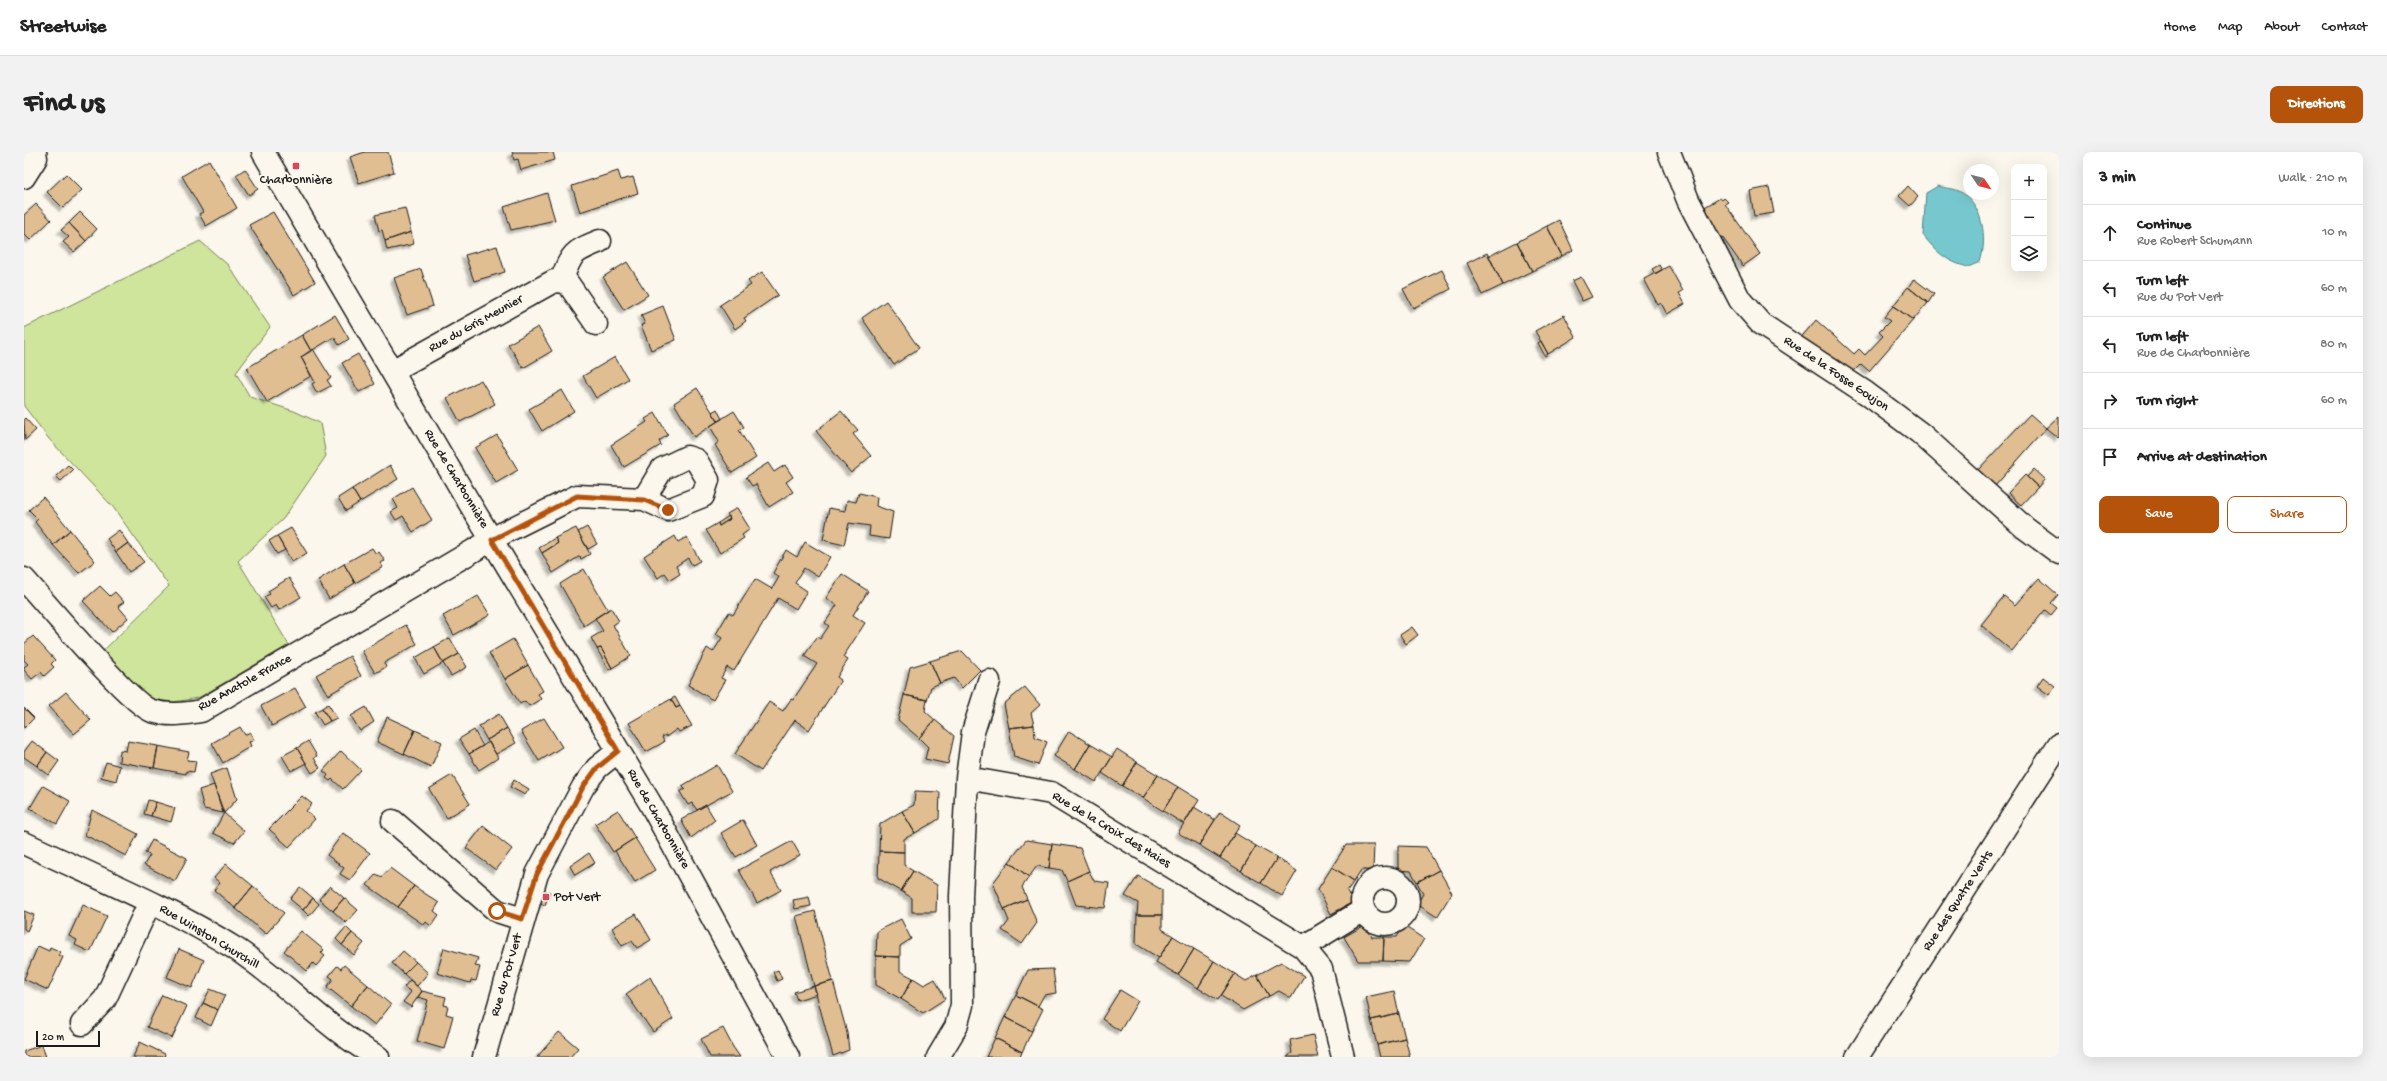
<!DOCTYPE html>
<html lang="en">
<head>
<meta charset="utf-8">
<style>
	body { margin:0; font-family:"Gochi Hand",sans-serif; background:#f2f2f2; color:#222 }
	.controls { position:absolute; right:12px; top:12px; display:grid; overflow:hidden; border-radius:8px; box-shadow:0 4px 16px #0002 }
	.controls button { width:36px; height:36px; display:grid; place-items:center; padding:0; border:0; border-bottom:1px solid #e0e0e0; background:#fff; color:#222; font:20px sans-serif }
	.compass { position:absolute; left:1939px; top:12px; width:36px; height:36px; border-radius:50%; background:#fff; box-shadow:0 4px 16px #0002; rotate:125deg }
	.scale { position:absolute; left:12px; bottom:10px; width:64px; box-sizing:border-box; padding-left:4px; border:2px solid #1c1c1c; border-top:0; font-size:11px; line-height:14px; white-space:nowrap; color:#1c1c1c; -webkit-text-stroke:3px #fbf7ec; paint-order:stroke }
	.stop { position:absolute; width:12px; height:12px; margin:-9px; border:3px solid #b45309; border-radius:50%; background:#fff }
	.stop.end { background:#b45309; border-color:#fff; box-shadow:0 1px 4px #0008 }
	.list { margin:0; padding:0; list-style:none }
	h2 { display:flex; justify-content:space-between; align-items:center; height:52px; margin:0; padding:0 16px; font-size:17px }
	h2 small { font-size:13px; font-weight:400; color:#767676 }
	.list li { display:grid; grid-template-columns:26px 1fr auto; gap:12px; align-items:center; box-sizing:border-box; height:56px; padding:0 16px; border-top:1px solid #e0e0e0 }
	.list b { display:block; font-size:15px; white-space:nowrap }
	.list p { margin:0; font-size:13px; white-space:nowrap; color:#767676 }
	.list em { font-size:13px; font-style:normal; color:#767676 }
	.actions { display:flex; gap:8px; padding:12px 16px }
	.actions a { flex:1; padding:9px 0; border:1px solid #b45309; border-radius:8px; text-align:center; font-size:14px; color:#b45309 }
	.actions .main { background:#b45309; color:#fff }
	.icon { flex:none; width:22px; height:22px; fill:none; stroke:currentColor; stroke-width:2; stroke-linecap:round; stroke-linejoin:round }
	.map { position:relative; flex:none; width:2035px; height:905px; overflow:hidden; border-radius:8px }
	header { display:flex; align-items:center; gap:24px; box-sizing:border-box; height:56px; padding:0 20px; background:#fff; border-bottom:1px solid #e0e0e0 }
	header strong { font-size:19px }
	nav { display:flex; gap:22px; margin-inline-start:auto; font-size:14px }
	.intro { display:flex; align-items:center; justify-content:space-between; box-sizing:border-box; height:96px; padding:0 24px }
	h1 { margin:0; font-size:28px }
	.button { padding:10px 18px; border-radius:8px; background:#b45309; color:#fff; font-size:14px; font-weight:700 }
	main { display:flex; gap:24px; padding:0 24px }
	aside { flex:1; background:#fff; border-radius:8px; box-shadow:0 4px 16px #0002 }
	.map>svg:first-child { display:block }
</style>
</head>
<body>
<header>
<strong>Streetwise</strong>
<nav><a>Home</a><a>Map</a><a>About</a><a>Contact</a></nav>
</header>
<div class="intro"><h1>Find us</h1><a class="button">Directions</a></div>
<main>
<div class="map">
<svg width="2035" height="905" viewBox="0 0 2035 905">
	<defs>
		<filter id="shadow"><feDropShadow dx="-3.5" dy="3.5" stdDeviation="1" flood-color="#0004"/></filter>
	</defs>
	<rect width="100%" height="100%" fill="#fbf7ec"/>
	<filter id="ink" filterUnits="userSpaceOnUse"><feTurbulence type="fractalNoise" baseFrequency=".025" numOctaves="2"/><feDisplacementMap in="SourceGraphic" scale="8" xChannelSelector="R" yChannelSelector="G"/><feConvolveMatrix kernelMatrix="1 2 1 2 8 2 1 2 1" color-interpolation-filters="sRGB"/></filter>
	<g filter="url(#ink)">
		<path fill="#cfe59b" stroke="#76805c" d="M176 89 204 113 246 175 212 221 226 245 270 259 296 271 302 304 259 367 214 409 265 493 174 546 149 550 123 547 78 500 145 434 89 355 25 287 0 254V176Z"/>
		<path fill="#76c8ce" stroke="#528387" d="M1914 34C1920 36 1929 36 1935 39 1959 51 1964 87 1956 110L1944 115C1923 110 1912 100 1899 83L1902 41Z"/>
		<path fill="#e0be92" stroke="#1c1c1c" filter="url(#shadow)" d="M341 0H364L370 20 335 31 326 5Z
			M488 0H529L531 8 497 18 494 7 490 8Z
			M185 8 213 56 182 74 175 62 179 60 158 24Z
			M221 17 234 37 225 43 212 23Z
			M594 19 597 28 609 25 614 41 556 60 548 34Z
			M42 22 58 38 39 56 23 40Z
			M1884 34 1894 45 1886 54 1875 44Z
			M1745 35 1750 61 1730 64 1726 39Z
			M523 41 531 68 487 78 480 55Z
			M1696 46 1698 48 1700 46 1704 50 1701 52 1736 102 1719 114 1698 85 1696 86 1679 56Z
			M12 52 27 68 6 88 0 82V63Z
			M381 56 387 80 361 89 358 78 355 79 351 63Z
			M56 60 73 77 62 89 45 71Z
			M249 60 291 130 270 143 225 73Z
			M1535 68 1549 98 1538 104 1523 74Z
			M45 71 62 89 50 100 39 90 45 85 37 78Z
			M1523 74 1538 104 1508 119 1493 90Z
			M387 80 390 92 363 98 361 89Z
			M1493 90 1508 119 1479 133 1465 104Z
			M473 94 481 120 450 129 441 103Z
			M1463 101 1479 133 1458 143 1443 111Z
			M603 110 624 143 600 158 579 125Z
			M1635 113 1638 118 1631 122 1628 117Z
			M1645 114 1659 139 1655 141 1661 152 1643 162 1637 151 1634 153 1620 127Z
			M397 117 409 154 383 163 370 126Z
			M1418 118 1427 137 1389 156 1379 137Z
			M738 120 754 143 720 166 722 169 711 177 696 153 727 133 724 129Z
			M1557 125 1568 145 1558 149 1548 129Z
			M1890 127 1910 142 1904 151 1884 135Z
			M1884 135 1904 151 1889 168 1869 154Z
			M862 149 895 196 870 213 838 166Z
			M639 154 652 188 627 198 617 173 621 172 617 163Z
			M1869 154 1889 168 1845 219 1837 212 1828 221 1774 189 1792 168 1830 202 1835 197 1841 203 1859 184 1855 180 1866 169 1860 165Z
			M311 163 325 187 315 193 310 185 287 199 278 183Z
			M1540 163 1552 185 1524 202 1511 179Z
			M514 175 528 199 499 216 484 192Z
			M278 183 287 199 277 205 287 224 243 250 223 216Z
			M1517 189 1524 202 1521 204 1514 191Z
			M289 197 307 226 303 228 307 234 293 241 288 232 291 230 277 205Z
			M334 202 351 232 335 240 318 211Z
			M591 205 604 227 572 246 559 224Z
			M457 228 471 252 436 270 423 246Z
			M673 236 694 269 670 285 650 251Z
			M538 238 550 259 518 279 505 257Z
			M693 257 698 267 694 269 688 260Z
			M710 259 720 275 715 278 732 306 708 321 691 293 695 290 686 274Z
			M817 259 834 278 829 282 847 304 827 321 792 279Z
			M631 261 644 283 635 289 637 293 600 315 587 293 623 270 621 267Z
			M2006 262 2022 276 1971 334 1954 318Z
			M2035 264V285L2034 286 2022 276Z
			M1 266 12 278 1 288 0 268Z
			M473 283 494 318 472 331 451 296Z
			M744 311 750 320 761 313 769 325 762 330 769 340 745 355 732 332 728 334 722 325Z
			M44 313 49 318 37 329 32 324Z
			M366 313 374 327 336 350 328 337Z
			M2010 317 2021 327 2014 335 2003 325Z
			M2001 323 2014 335 1997 353 1984 341Z
			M388 335 408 368 389 380 379 364 372 368 367 360 374 356 369 347Z
			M328 337 336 350 322 359 314 346Z
			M835 341 853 345 852 354 869 360 865 387 845 384 846 374 825 371 820 393 799 388 805 356 821 359 823 348 832 350Z
			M19 345 46 378 29 393 11 370 14 367 5 358Z
			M713 356 726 377 718 383 720 386 696 401 682 378 694 371 695 374 706 367 703 362Z
			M705 364 706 367 695 374 694 371Z
			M563 375 573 392 564 397 554 380Z
			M267 376 283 401 268 410 253 384Z
			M552 376 566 402 557 407 556 404 529 421 518 401 534 391 531 386Z
			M46 378 71 409 55 421 29 393Z
			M95 378 104 391 92 400 83 387Z
			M253 384 261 398 253 402 245 389Z
			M651 384 654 390 663 385 676 409 668 413 664 406 652 414 656 422 646 428 641 421 634 426 620 404Z
			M531 386 534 391 518 401 515 396Z
			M781 390 806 405 794 425 780 416 771 431 783 439 772 457 754 446 710 519 703 515 697 526 701 528 689 548 664 533 683 496 689 500 698 486 692 482 705 460 709 463 731 427 748 437 755 425 749 421 762 398 773 405Z
			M104 391 120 410 105 420 92 400Z
			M348 396 352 402 355 400 361 409 356 411 359 415 331 431 320 412Z
			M320 412 331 431 305 447 294 428Z
			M560 417 584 458 560 474 536 432Z
			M818 422 844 439 829 463 841 471 819 505 824 508 813 525 817 528 785 578 771 568 737 619 711 602 745 550 759 559 767 547 769 548 793 512 780 504 793 485 796 487 805 474 801 471 813 453 802 446Z
			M265 426 277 445 255 458 252 453 247 456 240 445 246 442 244 439Z
			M2015 426 2034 443 2027 451 2033 456 2027 463 2021 458 1988 499 1957 473 1980 444 1991 453Z
			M76 434 86 444 91 440 100 450 94 454 104 466 88 480 59 449Z
			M454 444 466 463 430 483 419 464Z
			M587 456 595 469 589 473 607 504 588 516 577 496 573 497 567 486 579 479 571 466Z
			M382 473 393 492 360 511 362 515 351 521 338 499Z
			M1388 475 1394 483 1382 492 1376 483Z
			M9 484 31 508 27 512 30 515 20 524 17 520 8 527 0 518V515L4 512 0 508V492Z
			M426 486 435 502 419 511 410 495Z
			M489 487 504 513 481 527 465 501Z
			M410 495 419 511 400 522 391 506Z
			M577 496 588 516 585 518 573 497Z
			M938 499 956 518 938 536 930 526 916 531 906 509Z
			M435 502 443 515 427 524 419 511Z
			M326 504 337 524 304 543 292 523Z
			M906 509 916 531 907 535 903 548 880 543 886 515Z
			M504 513 519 539 514 542 517 547 505 554 501 549 496 552 481 527Z
			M2019 525 2031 534 2025 543 2013 534Z
			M1001 535 1016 553 1007 561 1010 573 985 576 980 552Z
			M271 536 282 555 248 574 237 554Z
			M42 540 67 568 50 582 25 554Z
			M880 543 903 548 901 559 911 568 895 586 874 568Z
			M651 545 656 554 652 556 647 547Z
			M647 547 652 556 656 554 668 574 655 580 653 577 642 585V583L638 585 640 590 622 600 605 571Z
			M304 552 313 566 306 569 298 556Z
			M342 555 350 570 336 579 327 564Z
			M0 556 10 566 0 576Z
			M298 556 306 569 299 573 291 560Z
			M475 562 483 576 463 588 455 574Z
			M363 565 391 578 380 602 353 590Z
			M520 566 538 595 515 609 497 579Z
			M911 568 930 584 924 612 901 607 904 595 895 586Z
			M1010 573 1011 585 1023 590 1014 613 990 605 985 576Z
			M216 575 221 583 226 580 230 588 225 590 227 594 199 611 188 591Z
			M483 576 492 591 472 602 463 588Z
			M391 578 418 590 407 615 380 602Z
			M450 578 459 594 445 602 435 587Z
			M1045 579 1066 592 1051 617 1030 604Z
			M8 589 23 600 13 614 0 605V600Z
			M104 589 134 594 130 616 95 610 96 598 102 599Z
			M284 589 293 604 290 606 296 616 288 621 273 596Z
			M465 590 474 606 455 618 445 602Z
			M1066 592 1088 605 1072 630 1051 617Z
			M134 594 165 600 163 608 172 609 170 620 162 619V622L130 616Z
			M273 596 282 611 267 619 258 604Z
			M1093 597 1113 610 1098 634 1078 621Z
			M317 599 337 618 319 637 308 627 306 629 302 626 304 623 299 619Z
			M23 600 35 609 25 623 13 614Z
			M82 610 96 614 92 629 77 625Z
			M1113 610 1134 623 1119 646 1098 634Z
			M693 613 708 639 673 658 668 651 664 653 656 640 661 637 658 634Z
			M203 616 213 647 200 661 186 622Z
			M428 623 446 652 423 666 405 637Z
			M1134 623 1154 635 1139 659 1119 646Z
			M490 628 505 637 501 643 486 635Z
			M190 633 199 661 180 657 175 638Z
			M19 634 46 649 33 672 6 656Z
			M1154 635 1175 648 1160 672 1139 659Z
			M891 639 916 640 915 667 891 681 878 659 890 653Z
			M278 644 288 652 282 659 291 667 265 695 245 677Z
			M124 648 132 650 127 664 120 662Z
			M132 650 151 656 147 670 127 664Z
			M682 653 691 668 667 686 657 668Z
			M1170 655 1191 668 1175 693 1154 681Z
			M68 658 114 682 102 704 61 683Z
			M594 658 611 686 589 700 571 672Z
			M878 659 891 681 880 687V700L855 699 856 672Z
			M1196 660 1216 673 1196 706 1175 693Z
			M200 661 220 679 210 691 189 681Z
			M719 668 733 693 712 705 697 681Z
			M459 674 488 697 472 718 442 696Z
			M319 681 346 701 326 728 316 722 320 716 303 703Z
			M1211 681 1232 694 1217 719 1196 706Z
			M611 686 631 718 611 730 591 699Z
			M128 688 163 706 151 729 120 713 126 703 121 701Z
			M1002 688 1028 692 1025 716 1013 714 1005 725 985 710Z
			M768 689 776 703 746 720 757 738 733 751 715 718Z
			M1028 692 1056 696 1065 719 1043 729 1038 718 1025 716Z
			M1322 693H1350L1349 718H1337L1330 729 1308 715Z
			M1232 694 1253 706 1237 731 1217 719Z
			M1374 694 1402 695 1415 718 1393 730 1387 719 1374 718Z
			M855 699 880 700V713L889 719 877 739 854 726Z
			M565 701 571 711 551 723 546 714Z
			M1253 706 1273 719 1258 744 1237 731Z
			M985 710 1005 725 998 735 1003 747 980 757 969 731Z
			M202 712 229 734 211 756 190 738 196 731 190 726Z
			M1308 715 1330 729 1323 739 1329 750 1307 762 1294 737Z
			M366 716 390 734 374 755 343 733 352 722 358 725Z
			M1415 718 1428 741 1413 765 1393 752 1399 742 1393 730Z
			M889 719 913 733 912 760H888V746L877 739Z
			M1065 719 1070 729 1085 731 1081 756 1052 753 1043 729Z
			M1114 724 1138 738V763H1113L1114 751 1101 744Z
			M229 734 260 761 242 782 211 756Z
			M306 734 320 746 309 759 295 747Z
			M390 734 415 751 410 759 415 763 407 774 402 770 400 773 374 755Z
			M276 735 289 746 279 758 266 747Z
			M521 739 526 740 521 753 516 751Z
			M785 745 787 754 771 757 769 748Z
			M289 746 295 752 285 764 279 758Z
			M320 746 334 758 322 771 309 759Z
			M1003 747 1013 771 998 792 978 778 985 769 980 757Z
			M59 753 83 764 66 800 51 793 53 788 45 784Z
			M0 759 10 763 3 779 0 777Z
			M791 759 809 829 790 834 772 764Z
			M612 762 627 788 613 796 608 789 598 794 588 776Z
			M1113 763H1138V777L1149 784 1135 806 1112 792Z
			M877 767 887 787 876 794V805L852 804 853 779Z
			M1341 773 1348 785H1360L1359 809H1334L1320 785Z
			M1380 774 1400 787 1386 810 1359 809 1360 785H1373Z
			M322 775 328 781 318 793 312 787Z
			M277 779 300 798 297 801 301 804 292 814 289 811 283 819 260 799Z
			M328 781 340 791 330 803 318 793Z
			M1149 784 1170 797 1154 823 1132 810Z
			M14 794 25 799 26 795 37 800 35 803 39 805 24 838 0 827Z
			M420 796 454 806 451 814 456 815 452 829 447 828 446 831 413 821Z
			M155 797 180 808 168 836 143 825Z
			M1170 797 1190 809 1174 836 1154 823Z
			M379 799 392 810 380 822 368 811Z
			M852 804 876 805V819L889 826 877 847 852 833Z
			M1190 809 1211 822 1194 848 1174 836Z
			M392 810 404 821 393 834 380 822Z
			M1257 810 1280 824 1267 846 1255 839 1245 844 1233 823Z
			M320 813 344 833 327 854 303 835 309 827 305 824 313 814 317 817Z
			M1029 817 1032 841 1020 843 1014 854 992 843 1004 818Z
			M754 818 758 827 753 829 749 820Z
			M1211 822 1222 829 1233 823 1245 844 1219 858 1197 844Z
			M626 825 649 867 629 880 602 842Z
			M889 826 900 833 911 827 921 847 899 861 877 847Z
			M386 828 398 839 387 855 379 850 387 840 380 835Z
			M809 829 823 881 825 898 809 904 790 834Z
			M344 833 367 853 351 873 327 854Z
			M790 834 793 842 773 848 770 840Z
			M186 837 201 843 194 858 179 851Z
			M1096 838 1114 849 1096 879 1078 867Z
			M398 839 422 845 420 853 424 854 422 862 429 864 420 897 393 889 404 848 394 845Z
			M1370 839 1375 862 1347 868 1342 845Z
			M138 843 163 854 148 886 123 875Z
			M992 843 1019 857 1008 879 981 865Z
			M179 851 194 858 187 874 172 866Z
			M1375 862 1381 886 1353 893 1347 868Z
			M981 865 1008 879 998 900 971 886Z
			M699 876 709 895 716 905H686L677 887Z
			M535 880 554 896 546 905H513Z
			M1289 883 1294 905H1263L1268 901 1266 888Z
			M971 886 998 900 996 905H962Z
			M1381 886 1386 905H1356L1353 893Z
			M116 890 141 902 140 905H109Z
			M18 893 22 905H0V899Z"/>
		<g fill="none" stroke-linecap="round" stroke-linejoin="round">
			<g stroke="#1c1c1c" stroke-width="25">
				<path id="minor" d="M239 0 443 347 626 651 764 905
					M1645 0 1664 48 1716 148 1737 172 1842 241 1896 281 2001 376 2035 401
					M0 25 12 6 11 0
					M537 129C548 101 548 100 576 89
					M368 219 530 129 543 130 572 172
					M0 427C20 449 108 554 128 559 144 564 160 562 177 559L481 380 553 344 620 347 644 358 679 344 684 328 672 308 663 305 638 317 620 347
					M943 626 949 580 965 529
					M369 669 473 759 498 767
					M0 691C71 725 145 755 212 797 262 830 302 877 354 905
					M1338 749a23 23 0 1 1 46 0a23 23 0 1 1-46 0Z
					M1279 795 1339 758
					M58 872 81 847 126 750
					M460 905 513 722 559 635 573 616 594 599
					M914 905 932 875 938 853 937 744 943 626 1027 641 1279 795 1297 817 1319 905
					M1833 905 2035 592"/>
			</g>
			<use href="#minor" stroke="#fbf7ec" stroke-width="22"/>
		</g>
	</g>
	<g fill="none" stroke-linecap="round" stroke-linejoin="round" filter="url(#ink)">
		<path stroke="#b45309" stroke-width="5" d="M473 759 498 767 513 722 559 635 573 616 594 599 468 388 553 344 620 348 644 358"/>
	</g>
	<g fill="#d1495b" stroke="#fbf7ec" stroke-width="1.5">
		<rect x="268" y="10" width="8" height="8" rx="2"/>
		<rect x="518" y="741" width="8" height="8" rx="2"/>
	</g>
	<g text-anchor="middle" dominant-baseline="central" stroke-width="4" stroke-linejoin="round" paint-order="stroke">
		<g font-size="13" fill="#1c1c1c" stroke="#fbf7ec">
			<text x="272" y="28">Charbonnière</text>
			<text x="530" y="745" text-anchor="start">Pot Vert</text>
		</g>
		<g font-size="13" fill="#1c1c1c" stroke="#fbf7ec">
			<text transform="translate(452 172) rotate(-29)">Rue du Gris Meunier</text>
			<text transform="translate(1812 222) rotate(34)">Rue de la Fosse Goujon</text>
			<text transform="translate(432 327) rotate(59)">Rue de Charbonnière</text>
			<text transform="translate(221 531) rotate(-29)">Rue Anatole France</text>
			<text transform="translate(634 667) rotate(60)">Rue de Charbonnière</text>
			<text transform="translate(1087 678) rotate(31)">Rue de la Croix des Haies</text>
			<text transform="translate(1934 749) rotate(-57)">Rue des Quatre Vents</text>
			<text transform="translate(185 785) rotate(31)">Rue Winston Churchill</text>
			<text transform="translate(483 823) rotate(-74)">Rue du Pot Vert</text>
		</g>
	</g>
</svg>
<div class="controls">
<button>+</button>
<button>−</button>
<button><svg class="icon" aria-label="layers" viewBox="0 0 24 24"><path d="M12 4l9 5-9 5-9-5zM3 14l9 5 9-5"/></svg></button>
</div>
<svg class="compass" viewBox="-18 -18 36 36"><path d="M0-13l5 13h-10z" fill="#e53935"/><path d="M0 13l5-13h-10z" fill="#767676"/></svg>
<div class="scale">20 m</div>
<div class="stop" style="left:473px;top:759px"></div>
<div class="stop end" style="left:644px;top:358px"></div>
</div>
<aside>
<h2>3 min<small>Walk · 210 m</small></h2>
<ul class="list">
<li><svg class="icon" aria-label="ahead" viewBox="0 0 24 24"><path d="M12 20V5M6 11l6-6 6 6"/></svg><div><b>Continue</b><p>Rue Robert Schumann</p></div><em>10 m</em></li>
<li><svg class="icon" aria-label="left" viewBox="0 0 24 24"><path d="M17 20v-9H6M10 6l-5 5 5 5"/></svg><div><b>Turn left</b><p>Rue du Pot Vert</p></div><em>60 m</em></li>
<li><svg class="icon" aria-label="left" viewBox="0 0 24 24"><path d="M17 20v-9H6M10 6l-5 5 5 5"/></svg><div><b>Turn left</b><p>Rue de Charbonnière</p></div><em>80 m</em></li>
<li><svg class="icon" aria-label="right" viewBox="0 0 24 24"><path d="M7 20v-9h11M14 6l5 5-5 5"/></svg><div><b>Turn right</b></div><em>60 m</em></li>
<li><svg class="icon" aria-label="arrive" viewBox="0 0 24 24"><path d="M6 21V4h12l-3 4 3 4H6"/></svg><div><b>Arrive at destination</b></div></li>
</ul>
<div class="actions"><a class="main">Save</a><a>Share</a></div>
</aside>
</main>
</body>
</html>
